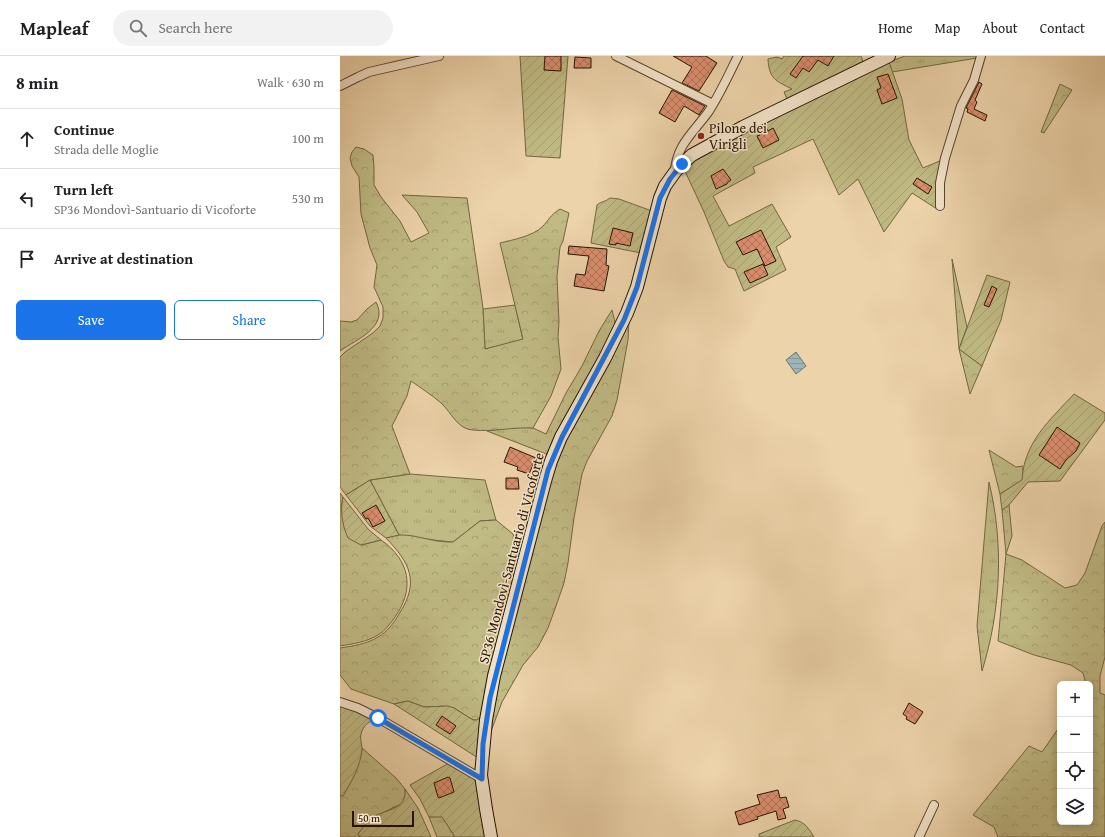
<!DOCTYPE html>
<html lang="en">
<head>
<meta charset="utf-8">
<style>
	body { margin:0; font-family:"Gentium Book Plus",serif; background:#f2f2f2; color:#202124 }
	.controls { position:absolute; right:12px; bottom:12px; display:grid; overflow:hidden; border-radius:6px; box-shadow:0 2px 10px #0003 }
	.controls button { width:36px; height:36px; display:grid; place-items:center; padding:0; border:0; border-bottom:1px solid #e0e0e0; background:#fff; color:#202124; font:20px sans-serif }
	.scale { position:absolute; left:12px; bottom:10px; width:62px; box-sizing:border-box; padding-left:4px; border:2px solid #251300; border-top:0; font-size:11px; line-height:14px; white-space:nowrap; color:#251300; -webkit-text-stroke:3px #f3e2c8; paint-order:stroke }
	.stop { position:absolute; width:12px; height:12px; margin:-9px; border:3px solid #1a73e8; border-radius:50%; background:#fff }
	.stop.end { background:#1a73e8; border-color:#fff; box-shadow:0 1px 4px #0008 }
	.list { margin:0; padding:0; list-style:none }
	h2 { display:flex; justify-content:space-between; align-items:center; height:52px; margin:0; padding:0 16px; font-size:17px }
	h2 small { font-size:13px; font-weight:400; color:#757577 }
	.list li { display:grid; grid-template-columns:26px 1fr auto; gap:12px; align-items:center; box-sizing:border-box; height:60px; padding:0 16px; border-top:1px solid #e0e0e0 }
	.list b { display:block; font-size:15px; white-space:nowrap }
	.list p { margin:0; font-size:13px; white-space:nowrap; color:#757577 }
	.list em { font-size:13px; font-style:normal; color:#757577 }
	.actions { display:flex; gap:8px; padding:12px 16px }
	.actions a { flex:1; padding:9px 0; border:1px solid #1a73e8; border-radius:6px; text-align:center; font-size:14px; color:#1a73e8 }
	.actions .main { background:#1a73e8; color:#fff }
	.icon { flex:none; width:22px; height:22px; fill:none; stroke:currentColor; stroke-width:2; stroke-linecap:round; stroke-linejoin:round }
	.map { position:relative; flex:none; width:765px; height:781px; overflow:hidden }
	header { display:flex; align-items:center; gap:24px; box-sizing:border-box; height:56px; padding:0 20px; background:#fff; border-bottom:1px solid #e0e0e0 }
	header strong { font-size:19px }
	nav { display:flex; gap:22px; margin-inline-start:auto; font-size:14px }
	.search { width:280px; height:36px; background:#f2f2f2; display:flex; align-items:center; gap:10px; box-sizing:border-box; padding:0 14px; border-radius:22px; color:#757577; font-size:15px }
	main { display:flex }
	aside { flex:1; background:#fff }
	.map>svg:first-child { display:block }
</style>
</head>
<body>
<header>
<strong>Mapleaf</strong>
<div class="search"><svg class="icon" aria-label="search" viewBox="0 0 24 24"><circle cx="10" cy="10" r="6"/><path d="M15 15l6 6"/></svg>Search here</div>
<nav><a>Home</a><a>Map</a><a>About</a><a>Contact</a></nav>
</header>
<main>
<aside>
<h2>8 min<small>Walk · 630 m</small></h2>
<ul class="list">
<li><svg class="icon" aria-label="ahead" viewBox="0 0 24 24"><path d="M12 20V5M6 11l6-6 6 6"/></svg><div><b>Continue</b><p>Strada delle Moglie</p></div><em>100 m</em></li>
<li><svg class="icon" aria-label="left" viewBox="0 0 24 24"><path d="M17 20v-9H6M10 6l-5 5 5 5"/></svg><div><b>Turn left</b><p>SP36 Mondovì-Santuario di Vicoforte</p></div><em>530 m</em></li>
<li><svg class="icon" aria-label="arrive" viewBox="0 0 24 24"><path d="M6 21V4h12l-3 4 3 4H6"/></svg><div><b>Arrive at destination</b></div></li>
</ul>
<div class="actions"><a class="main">Save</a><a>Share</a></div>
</aside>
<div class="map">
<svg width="765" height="781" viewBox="0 0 765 781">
	<defs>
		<pattern id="grass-tufts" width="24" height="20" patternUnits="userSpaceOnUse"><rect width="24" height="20" fill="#c0ba84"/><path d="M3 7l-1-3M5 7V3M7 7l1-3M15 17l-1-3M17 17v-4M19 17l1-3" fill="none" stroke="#a59f70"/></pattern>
		<pattern id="forest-crowns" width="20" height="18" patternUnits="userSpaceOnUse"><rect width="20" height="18" fill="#c0ba84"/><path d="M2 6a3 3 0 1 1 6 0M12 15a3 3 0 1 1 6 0" fill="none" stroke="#a59f70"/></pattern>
		<pattern id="garden-furrows" width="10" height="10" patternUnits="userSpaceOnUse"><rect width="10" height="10" fill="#c0ba84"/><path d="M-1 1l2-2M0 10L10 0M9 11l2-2" fill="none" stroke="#a59f70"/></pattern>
		<pattern id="water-rules" width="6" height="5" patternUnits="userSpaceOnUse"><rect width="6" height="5" fill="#9eb5b5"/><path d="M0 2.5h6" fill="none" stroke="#889b9a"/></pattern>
		<pattern id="building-cross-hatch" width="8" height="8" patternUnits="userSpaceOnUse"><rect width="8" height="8" fill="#db8e6e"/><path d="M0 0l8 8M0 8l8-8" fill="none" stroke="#b17358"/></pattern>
	</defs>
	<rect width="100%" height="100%" fill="#edd3aa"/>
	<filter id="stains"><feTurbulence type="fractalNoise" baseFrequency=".005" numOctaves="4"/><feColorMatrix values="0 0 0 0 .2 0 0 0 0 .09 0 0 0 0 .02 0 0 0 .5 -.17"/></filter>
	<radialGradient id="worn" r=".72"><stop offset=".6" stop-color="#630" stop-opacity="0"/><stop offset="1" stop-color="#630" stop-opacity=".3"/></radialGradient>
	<path fill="url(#grass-tufts)" stroke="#726642" d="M565 0H638L637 2 552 16 549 6Z
		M612 203 627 271 619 293Z
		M175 249 183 284 145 293 143 253Z
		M272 254 276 270 209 399 147 375 177 371 193 372 206 378 226 337 242 310 259 275Z
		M70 418 145 424 156 464 140 465 113 486C95 485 77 481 59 479L30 424Z
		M649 426C664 488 661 554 642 615L637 570Z
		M669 449 672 480 666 498 662 454Z
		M102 760 115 781H97L89 761Z"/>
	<path fill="url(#forest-crowns)" stroke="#726642" d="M720 28 732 34 704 77 701 76Z
		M16 91 24 93 33 99 34 111V129L41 141 60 165 71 186 89 177 77 156 62 139 127 142 143 252 145 293 183 283 160 187C172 184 193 180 202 171 210 163 209 160 220 153L229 157 223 185 220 191 217 221 219 266 218 281 221 313 211 340 193 372C173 371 152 376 133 374 117 373 112 357 101 347 92 339 81 332 71 325L67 340 52 370 70 418 30 424 6 439 0 431V301L5 296 33 277 40 270 43 262V251L34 231 37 209 30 192 21 158 19 121 12 110 10 102 12 96Z
		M36 246C49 271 17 283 0 295V265L11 266 17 264 27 253Z
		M289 263 288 284 277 344 272 360 247 405 242 418 234 462 228 507 224 527 216 550 208 572 198 591 183 609 162 646 147 686 159 619 216 403Z
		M619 293 642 310 630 338Z
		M649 394 676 411 683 410V424L660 438Z
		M0 437 3 441 1 452 21 489 41 484C70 504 75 533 55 561 50 568 45 575 38 579 27 586 12 588 0 590Z
		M156 464 173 478 181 499 142 660 137 664H133L114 652 101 650 98 651H84L68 645 54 648 11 633 0 619V592C13 590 27 588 38 581 47 576 54 567 59 558 80 526 70 507 46 482 62 475 80 482 97 485 102 486 108 486 113 486L140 465Z
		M765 466V571L764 573 765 578V601L760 620V637L765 639V781H658L654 771 633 759 689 690 702 696 720 670V766H750V628H746L743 617 731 609 694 599 658 585 666 498 682 504 725 532 737 529 745 517 762 470Z
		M22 692 56 722 65 733 66 741 63 747 32 762 18 778 20 781H0V740L3 739 19 706Z"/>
	<path fill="url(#garden-furrows)" stroke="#726642" d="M180 0H228L220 102 186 100Z
		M444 0H521L523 6 447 43 444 36 452 33C436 25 429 23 428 3L437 1 442 3Z
		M549 6 562 43 569 84 583 112 602 104 597 153 572 137 544 176 518 123 499 139 473 83 413 111 415 117 373 140 389 170 432 148 451 181 436 191 446 214 404 235 395 213 388 211 384 205 364 156 344 113 352 105 405 75Z
		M270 142 279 143 312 155 301 197 251 187 257 149C261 145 266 146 270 142Z
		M647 219 670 226 661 264 642 310 619 293Z
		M734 338 765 357V364L720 425 688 426 669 449 662 454 660 438 682 424C684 386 710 364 734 338Z
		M30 424 59 479 46 482 30 470 6 439Z
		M3 441 28 473 41 484 21 489 8 482C2 468 0 456 3 441Z
		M68 645 84 651 108 650 114 652 133 664H137L142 660 138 702 54 648Z
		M0 649 18 656 36 664C29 665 25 668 22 675 19 682 22 687 22 694 20 711 12 725 3 740H0Z
		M109 707 137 723 146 781H115L102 761H89L80 743 70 729Z
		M65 733 78 752 91 781H20L18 778C22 773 27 765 33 761 47 753 67 754 65 733Z
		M455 764C465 766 469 773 474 781H419V778Z"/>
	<path fill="url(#water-rules)" stroke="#6e746d" d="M456 296 466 310 456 318 446 304Z"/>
	<path fill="url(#building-cross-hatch)" stroke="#251300" d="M205 0H221V15L204 14Z
		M333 0H366L377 7 359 35 342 27 352 11Z
		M463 0H494L488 10 478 4 469 16 463 12 456 22 450 18Z
		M235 1 251 2V12H234Z
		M548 18 557 42 542 48 537 34 541 32 537 21Z
		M639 26 642 28 635 44 637 46 634 53 647 59 645 65 627 56 628 53 626 52Z
		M332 34 365 50 359 59 344 50 335 66 319 57Z
		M433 72 439 84 423 92 417 80 420 79V77L427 73 428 75Z
		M383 113 391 124 387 127V128L376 133 371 120Z
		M577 122 592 131 588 138 573 128Z
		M273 172 293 177 290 190 276 187V189L269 188Z
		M421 174 436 205 425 210 417 193 403 199 396 186Z
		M229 190 267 193 266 209 269 210 264 235 234 230 236 218 245 219 249 200 228 198Z
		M423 208 428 219 410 227 404 216Z
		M652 230 657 233 649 251 644 249Z
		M717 371 740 387 736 395 726 404 720 413 699 399Z
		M170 391 196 402 189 418 177 414 178 411 164 406Z
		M166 422H178L179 433H166Z
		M36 449 45 465 33 471 28 462 26 463 22 457Z
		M569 647 583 656 575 668 566 663 567 661 563 658Z
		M102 660 116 670 110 678 96 669Z
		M108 721 110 722 114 736 99 742 98 741 94 727Z
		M438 734 440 742 446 741 449 751 443 753 446 762 438 764 436 755 417 761 418 763 399 769 395 756 420 748 417 739Z"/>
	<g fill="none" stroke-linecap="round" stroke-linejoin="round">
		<g stroke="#57432a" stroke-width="10">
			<path id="minor" d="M276 0 373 48
				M0 30 18 21 29 16 99 0
				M335 116C336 89 354 76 369 55 380 38 389 18 398 0
				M600 150V127L605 102 621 50 634 24 641 0
				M0 646 18 652 38 662 142 723
				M579 781 594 749"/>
		</g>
		<g stroke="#251300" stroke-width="14">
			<path id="secondary" d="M151 781 146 753 141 719 146 664 154 620 205 425 211 405 221 381 265 302 287 257 297 231 320 142 325 130 335 116 342 108 352 99 403 71 549 0"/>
		</g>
		<use href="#minor" stroke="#f3e2c8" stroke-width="8"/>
		<use href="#secondary" stroke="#f3e2c8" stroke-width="12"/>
	</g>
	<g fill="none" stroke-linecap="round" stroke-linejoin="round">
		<path stroke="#1a73e8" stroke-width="5" d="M38 662 142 723 143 688 150 642 208 414 222 381 284 264 297 231 320 142 330 123 342 108"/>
	</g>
	<circle fill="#8f2418" stroke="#f3e2c8" stroke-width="1.5" cx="361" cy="80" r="4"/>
	<g text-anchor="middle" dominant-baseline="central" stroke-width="3" stroke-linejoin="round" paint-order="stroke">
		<g font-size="14" fill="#251300" stroke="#f3e2c8" text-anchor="start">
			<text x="369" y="72">Pilone dei<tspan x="369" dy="16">Virigli</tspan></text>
		</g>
		<g font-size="14" fill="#251300" stroke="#f3e2c8">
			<text transform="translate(171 502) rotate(-75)">SP36 Mondovì-Santuario di Vicoforte</text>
		</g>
	</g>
	<rect width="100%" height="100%" filter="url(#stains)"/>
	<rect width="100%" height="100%" fill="url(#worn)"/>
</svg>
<div class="controls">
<button>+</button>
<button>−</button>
<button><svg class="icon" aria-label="locate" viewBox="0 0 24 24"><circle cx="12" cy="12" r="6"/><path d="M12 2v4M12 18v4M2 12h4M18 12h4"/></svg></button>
<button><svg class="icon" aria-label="layers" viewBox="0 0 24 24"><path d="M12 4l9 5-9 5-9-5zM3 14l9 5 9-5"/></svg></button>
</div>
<div class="scale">50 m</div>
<div class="stop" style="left:38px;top:662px"></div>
<div class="stop end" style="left:342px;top:108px"></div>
</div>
</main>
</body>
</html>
